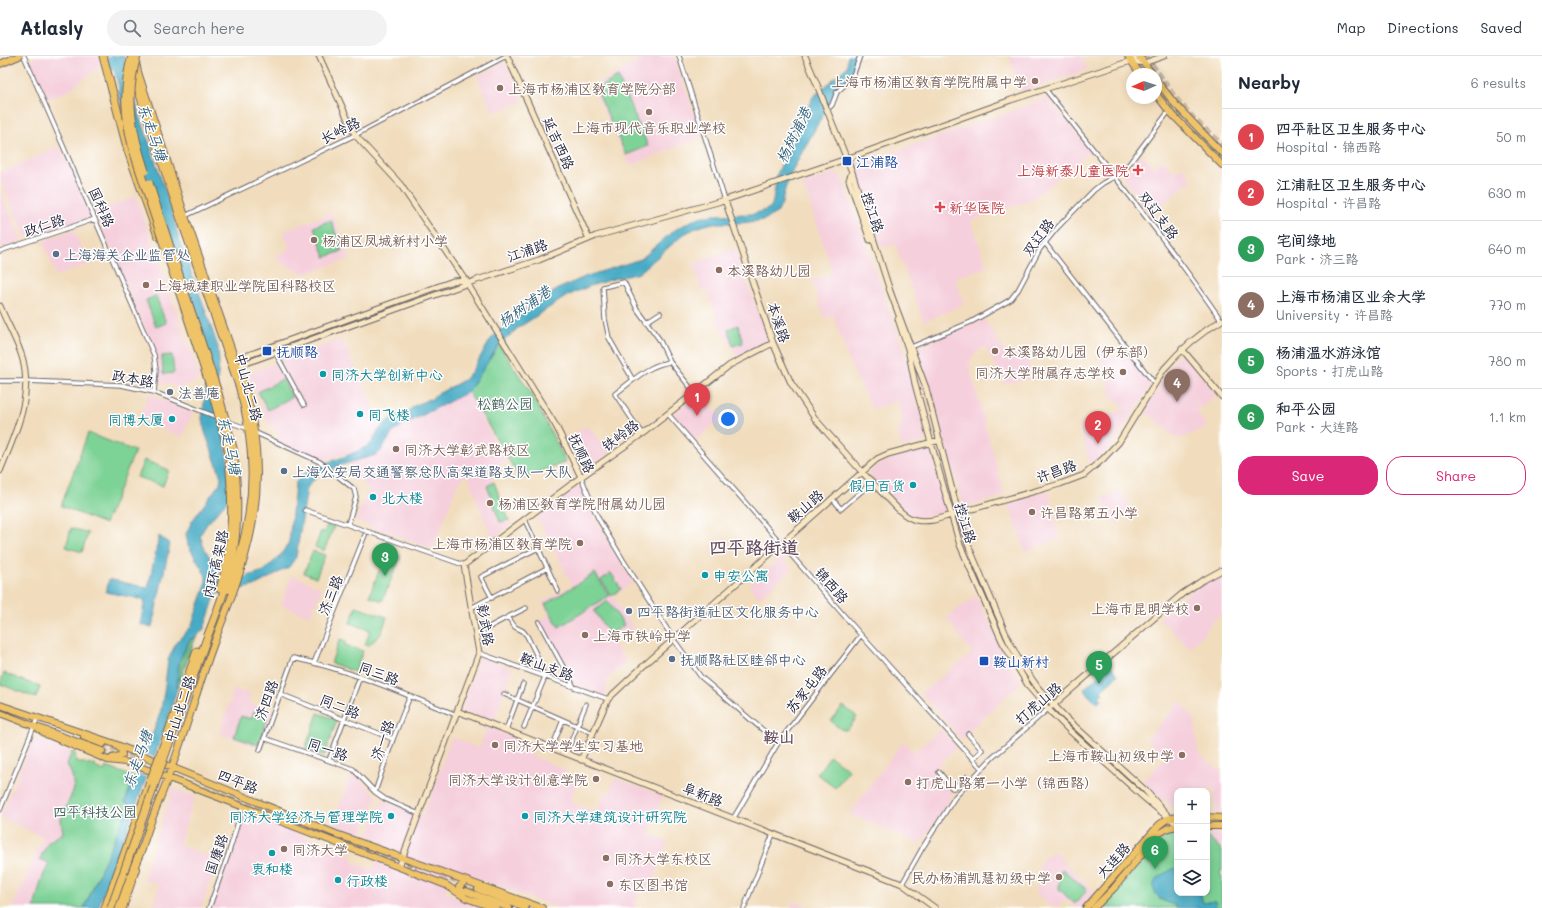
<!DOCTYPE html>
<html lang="en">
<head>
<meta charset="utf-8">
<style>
	body { margin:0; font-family:Mali,"LXGW WenKai TC",sans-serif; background:#f2f2f3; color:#1f2937 }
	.controls { position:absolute; right:12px; bottom:12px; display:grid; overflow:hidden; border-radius:8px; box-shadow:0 2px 10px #0003 }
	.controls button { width:36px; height:36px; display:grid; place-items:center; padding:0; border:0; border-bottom:1px solid #e0e1e3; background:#fff; color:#1f2937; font:20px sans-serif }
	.compass { position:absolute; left:1126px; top:12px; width:36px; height:36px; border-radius:50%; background:#fff; box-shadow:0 2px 10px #0003; rotate:267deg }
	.you { position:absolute; left:728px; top:363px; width:14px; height:14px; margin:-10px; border:3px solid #fff; border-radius:50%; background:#1a73e8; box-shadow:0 0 0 6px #1a73e833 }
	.badge { display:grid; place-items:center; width:26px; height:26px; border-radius:50%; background:#db2777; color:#fff; font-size:13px; font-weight:700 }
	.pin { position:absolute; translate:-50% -33px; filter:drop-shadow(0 1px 2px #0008) }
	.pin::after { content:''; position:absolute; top:21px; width:14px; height:12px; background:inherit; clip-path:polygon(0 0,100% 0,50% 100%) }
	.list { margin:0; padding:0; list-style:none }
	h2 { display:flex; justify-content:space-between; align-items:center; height:52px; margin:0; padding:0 16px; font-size:17px }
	h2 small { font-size:13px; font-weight:400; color:#747a83 }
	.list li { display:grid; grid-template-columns:26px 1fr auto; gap:12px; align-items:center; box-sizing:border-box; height:56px; padding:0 16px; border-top:1px solid #e0e1e3 }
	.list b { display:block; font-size:15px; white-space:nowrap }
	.list p { margin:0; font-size:13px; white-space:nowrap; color:#747a83 }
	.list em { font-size:13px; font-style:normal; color:#747a83 }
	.actions { display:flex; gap:8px; padding:12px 16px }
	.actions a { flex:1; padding:9px 0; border:1px solid #db2777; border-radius:16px; text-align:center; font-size:14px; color:#db2777 }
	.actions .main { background:#db2777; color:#fff }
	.icon { flex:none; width:22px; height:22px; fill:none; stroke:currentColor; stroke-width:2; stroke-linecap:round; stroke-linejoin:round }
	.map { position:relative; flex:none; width:1222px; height:852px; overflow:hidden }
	header { display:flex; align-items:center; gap:24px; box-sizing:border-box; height:56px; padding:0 20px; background:#fff; border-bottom:1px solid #e0e1e3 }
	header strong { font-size:19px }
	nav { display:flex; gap:22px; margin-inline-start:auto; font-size:14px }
	.search { width:280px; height:36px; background:#f2f2f3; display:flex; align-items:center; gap:10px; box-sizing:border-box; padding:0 14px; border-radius:22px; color:#747a83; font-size:15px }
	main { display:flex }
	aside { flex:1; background:#fff }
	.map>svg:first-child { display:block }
</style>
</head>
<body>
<header>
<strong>Atlasly</strong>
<div class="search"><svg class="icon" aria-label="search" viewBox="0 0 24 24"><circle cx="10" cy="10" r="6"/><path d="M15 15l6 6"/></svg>Search here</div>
<nav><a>Map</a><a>Directions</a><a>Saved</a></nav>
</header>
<main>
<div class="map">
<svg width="1222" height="852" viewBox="0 0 1222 852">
	<rect width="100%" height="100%" fill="#fff"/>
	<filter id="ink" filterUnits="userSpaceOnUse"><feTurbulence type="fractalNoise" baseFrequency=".025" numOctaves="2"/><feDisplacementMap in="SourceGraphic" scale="8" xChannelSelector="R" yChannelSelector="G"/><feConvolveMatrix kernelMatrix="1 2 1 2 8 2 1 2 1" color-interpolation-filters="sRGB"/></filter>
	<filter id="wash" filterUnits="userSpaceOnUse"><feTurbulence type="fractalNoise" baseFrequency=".012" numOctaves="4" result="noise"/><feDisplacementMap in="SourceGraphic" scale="16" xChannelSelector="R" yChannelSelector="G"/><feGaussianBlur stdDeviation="0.9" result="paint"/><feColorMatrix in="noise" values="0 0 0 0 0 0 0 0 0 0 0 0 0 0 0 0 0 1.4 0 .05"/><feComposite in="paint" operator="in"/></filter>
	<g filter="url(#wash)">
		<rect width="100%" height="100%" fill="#f1ddbd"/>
		<path fill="#f5cfdb" d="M38 0H98L101 10 66 36 45 44 29 4Z
			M647 0H674L702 81 630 110 592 31Z
			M1009 0H1082L1087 14 1020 36Z
			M505 6 523 45 493 57 477 21Z
			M1047 41 1091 95 1030 145 971 165 987 211 955 222 964 248 924 266 895 188 882 192 853 110 1007 57Z
			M60 90 92 161 26 182 0 124V117Z
			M1141 98 1153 111 1163 103 1174 116 1182 110 1192 124 1149 159 1124 122 1125 117Z
			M834 117H838L842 122 903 292 926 381 924 386 902 391 897 371 903 368 897 345 872 353 851 310 833 259 824 262 812 225 833 217 803 128Z
			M0 134 22 185 0 192Z
			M136 140 200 323 180 332 158 326 156 300 95 157Z
			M332 157 350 203 303 218 280 206 277 199 289 193 284 175Z
			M74 174 89 208 56 220 43 185Z
			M735 192 767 281V287L764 290 740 304 720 272 707 234 701 235 693 208Z
			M984 263 1006 297 1014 299 1026 293 1033 322 1005 328 984 290 972 301 970 305V313L1005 439 965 451 963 449 954 416 917 292Z
			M342 283 382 370 393 376 403 369 468 335 492 379 509 405 488 412 511 468 492 483 467 418 457 429 433 493 356 465 368 432 352 418 344 398 320 406 280 388 277 376 268 366 260 347 249 317Z
			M1106 288 1115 302 1127 294 1151 329 1118 381 1101 401 1090 409 1079 368 1126 353 1112 341 1099 294Z
			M1180 299 1185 300 1216 339 1196 355 1207 371 1180 383 1172 378 1144 354 1159 332 1170 310Z
			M700 336 721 362 695 384 673 358Z
			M149 338 193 356 182 381 139 362Z
			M588 370 610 396 595 408 574 377Z
			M930 391 946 456 925 461 913 460 906 456 868 417 879 408 888 404Z
			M580 429 599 468 620 505 634 526 613 540 633 572 613 587 628 607 608 622 605 640 573 627 539 565 549 559 542 546 572 529 537 461Z
			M1049 434 1059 483 1025 495 1008 447Z
			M1120 435 1134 457 1113 467 1101 442Z
			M782 501 792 513 759 542 749 529Z
			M1222 518V557L1205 573 1206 576 1189 592 1159 562 1192 535 1213 522Z
			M292 519 322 532 310 560 281 549Z
			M976 540 1002 593 1021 627 961 683 921 637 972 597 946 562Z
			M480 600 513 612 493 666 461 653Z
			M234 633 251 638 248 647 273 654 259 691 219 678Z
			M1180 645 1195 664 1198 697 1222 716V756H1215L1214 732 1177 735V755L1142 726 1165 702 1147 683Z
			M487 671 529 687 526 697 566 714 564 718 578 723 570 746 597 756 605 735 609 737 615 722 663 740 649 778 668 786 649 838 640 835 634 852H558L454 814 445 836 485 852H212L245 755 354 800 352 806 373 814 384 785 368 779 381 744 423 760 452 681 479 692Z
			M941 673 956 691 934 714 953 738 920 788 849 758 903 686 914 696Z
			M34 682 72 696 68 708 72 719 74 733 61 763 63 777 48 786 40 803 49 807 41 825 34 852H12L43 781 0 761Z
			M353 716 377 741 360 781 331 769Z
			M173 732 195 741 179 789 218 804 201 852H153L159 829 143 824Z
			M1211 777H1222V794L1209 782V778Z
			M1053 795 1095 836 1081 852H1076L1065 843 1059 850H1049L1036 837 1040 806Z
			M793 845 812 852H790Z"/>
		<path fill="#7dd295" stroke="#507a68" d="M618 21 648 90 626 99 596 33Z
			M331 164 342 195 325 201 314 171Z
			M156 240 166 267 156 271 146 244Z
			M738 269 743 287 733 290 728 273Z
			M499 289 531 337 566 406 520 423 468 335Z
			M172 299 174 317 163 318 162 300Z
			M283 323 292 341 268 354 258 336Z
			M88 377 135 395 105 468 61 450Z
			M144 404 169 414 163 430 137 421Z
			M494 426 509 464 500 466 487 430Z
			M327 469 334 471 324 495 315 491 321 475 324 476Z
			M71 472 88 477 82 496 66 491Z
			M313 495 325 499 316 522 304 517Z
			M387 495 401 500 382 545 369 540Z
			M595 517 609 540 559 571 545 548Z
			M611 517 621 533 611 540 601 524Z
			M608 545 624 569 610 579 594 555Z
			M356 551 387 561 381 578 368 590 365 589 370 574 350 567Z
			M340 583 346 585 345 589 363 595 355 616 331 607Z
			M4 617 40 631 36 642 0 628Z
			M843 650 857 661C846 677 845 678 831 665Z
			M254 656 268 661 258 689 234 681 241 660 251 663Z
			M318 657 337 664 324 700 305 693Z
			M72 696 75 697 76 705H78V707H85L86 709 95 708V711L104 715 106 711 134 721 125 746 129 749 128 752 84 852H34L41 825 49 807 40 803 48 786 63 777 61 763 74 733 72 719 67 708Z
			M830 700 849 714 835 732 817 718Z
			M1177 775V811L1167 818 1159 843 1175 849 1177 852H1100L1167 779Z
			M1207 781 1222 794V815L1220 816 1222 821V852H1216V850L1203 847 1200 837H1207Z
			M1062 813 1087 834 1076 847H1074L1059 833 1060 816Z"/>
		<path fill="#66b47e" stroke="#446b5c" d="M196 581 177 633 179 605 190 584Z"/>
		<path fill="#46abc5" stroke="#346680" d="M111 0H124L126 18 171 152 181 190 204 250 218 291 219 307 216 339 229 412 228 444 207 468 200 479 203 489 220 520 219 527 245 521 264 515 280 500 289 486 295 428C306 409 330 407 349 399 355 396 362 393 368 390 373 387 374 381 377 377 385 365 398 356 411 354L412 351 429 343 431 344 434 340 464 324 472 315 491 283 505 269 520 257 560 232 587 220 641 203 673 175 695 163 712 159 753 158 766 154 771 151 773 145 777 118 805 56 813 41 847 11 848 0H857L854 12 848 21 835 37 794 111 785 133 782 147 778 156 764 164 741 167H713L698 171 684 178 639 217 613 223 590 230 567 240 518 272 499 289 468 336 403 369 393 376 381 395 376 399C353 406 321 411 307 432L296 501 289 511 254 530 216 538 204 573 196 581 190 583 179 605 177 633 166 669 102 841 98 852H84L128 752 129 749 125 746 134 721 138 720 161 654 165 629 168 604 177 585 191 571 206 529V520L188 489 186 478 192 465 220 427 221 421 205 376 202 363 209 305 118 37 119 31 114 14 109 11 107 2Z
			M159 480 170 488 152 571 140 568 145 544 106 536 109 523 148 532Z
			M1110 609 1118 619 1101 635 1103 637 1099 641 1102 643 1098 647 1092 643 1084 633Z
			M1177 811V837H1200L1203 847 1215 845 1216 852H1177L1175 849C1164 847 1147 836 1156 824 1159 819 1172 814 1177 811Z"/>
		<path fill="#f1ddbd" d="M144 698 156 702 149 722 137 717Z"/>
	</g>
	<g filter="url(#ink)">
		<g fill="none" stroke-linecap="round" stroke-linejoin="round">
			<path stroke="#c8b8a3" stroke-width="6" stroke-dasharray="6 3" stroke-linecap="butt" d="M103 688 148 705
				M102 695 136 707
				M204 733 416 814
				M442 819 468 829"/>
			<path stroke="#c8b8a3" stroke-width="7" stroke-dasharray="7 3.5" stroke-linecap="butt" d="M1133 0 1146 18
				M1145 0 1174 41 1194 64 1222 90
				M1156 32 1182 65
				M1194 76 1222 103"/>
			<g stroke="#6a6368" stroke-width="5.5">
				<path id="street" d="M24 0 154 299 156 314 154 336
					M679 0 725 144
					M1045 33C1106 109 1166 184 1221 264
					M827 54 832 49 837 36 848 26 854 17 860 0
					M183 161 355 79 506 0
					M1045 187 1155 328
					M0 195 95 163
					M646 266 660 257
					M909 292 971 266 1010 244 1018 234 1040 193 1057 172 1094 134 1103 127 1123 116 1126 112 1169 55
					M275 296 304 349
					M633 324C645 315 655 308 670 306
					M0 325H25L121 329 154 336 219 362
					M668 358 861 579 982 713
					M226 365 249 373
					M254 376 320 406 354 433 356 441 348 468
					M642 378 615 338 633 324 609 282 605 263 603 231 624 226 637 253 659 283 670 306 694 336
					M581 421 598 462 623 504 674 584 701 621 778 687
					M832 442 841 453 872 426
					M305 454 464 509
					M525 464 558 535
					M492 542 481 521 538 492
					M471 552 547 512
					M508 561 526 552
					M539 566 574 631
					M478 577 508 561 515 571 523 575 527 580 537 600 539 609 545 621 524 671
					M479 597 608 643
					M314 607 365 479
					M280 638 393 683
					M504 638 593 677
					M506 674 523 628
					M968 678 982 694 973 703
					M264 682 353 713 375 736 385 743 419 758
					M552 692 563 664
					M260 694 293 602C350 614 403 637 456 659
					M566 698 586 648
					M329 704 360 621
					M939 716 952 732H954L966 721
					M375 736 393 683 410 640
					M0 754 37 663
					M733 763 778 687 861 579
					M902 828 923 791 955 741 992 702 1048 653
					M209 852 228 799 243 750
					M744 852 773 778"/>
			</g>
			<g stroke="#6a6368" stroke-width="7">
				<path id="secondary" d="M319 0 355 79 400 128 467 227 556 370 581 421
					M507 0 589 183
					M805 0 818 31
					M1131 5 1144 7 1164 0
					M827 54 852 116 890 235 926 332 958 457 969 491 1008 583 1019 604 1038 632 1066 662 1145 734 1170 762
					M852 116 849 124 870 184
					M725 144 773 287 791 327 816 364 862 416 900 455C911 465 920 466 934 464L1060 428 1084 419 1103 403 1119 386 1164 313C1181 293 1200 277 1222 264
					M0 250C7 268 18 285 23 304 33 342 14 380 0 415
					M898 263 908 293 915 328 931 387 960 489 1002 585 1029 631 1048 653 1071 676 1141 739 1160 755 1177 768
					M1182 293 1222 341
					M232 305 453 225 466 224
					M235 311 477 224 539 204 596 180 725 144 846 103 1011 44 1131 5 1138 0
					M1052 650 1182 538 1200 526 1222 514
					M457 655 902 828 935 852
					M581 704 608 643 640 613 877 403 888 398 940 384
					M399 811 479 597 464 509 581 421 642 378 730 309 773 287"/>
			</g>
			<g stroke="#6a6368" stroke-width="8">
				<path id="primary" d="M1128 0 1140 18
					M1139 0 1152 18
					M136 6 138 16 185 160 246 335C260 388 261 443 246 496 238 527 225 557 214 587 199 628 187 670 172 711 162 739 149 767 141 796
					M0 8 19 0
					M133 19 180 162 239 331C252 377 256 425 246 472 242 493 235 513 228 534
					M1156 24 1175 48 1222 97
					M1156 38 1169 55 1222 109
					M0 649 112 687 336 778 542 852
					M0 657 34 670 46 678 108 704 125 706 135 709 446 829 466 842 495 852
					M39 672 102 695
					M84 681 103 688
					M112 702 122 699 121 693 117 690
					M1207 761 1222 762
					M1207 770H1222
					M478 833 525 852
					M466 835 509 852
					M463 840 459 831 464 826 467 825
					M123 852 136 813
					M1086 852 1159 769 1167 763 1177 761
					M1094 852 1114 832 1158 778 1168 772 1177 770"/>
			</g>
			<g stroke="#6a6368" stroke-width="9">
				<path id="highway" d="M103 0 128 95 158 180
					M220 533C235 487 233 440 228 393
					M171 669 197 595
					M175 671C186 640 197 610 208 579 219 551 230 522 234 492 239 458 237 425 233 392
					M105 852 150 726
					M118 852 133 813 142 792"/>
			</g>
			<use href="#street" stroke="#fff" stroke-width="3.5"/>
			<use href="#secondary" stroke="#f9e7c3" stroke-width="5"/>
			<use href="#primary" stroke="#efc469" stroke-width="6"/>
			<use href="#highway" stroke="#efc469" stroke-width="7"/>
			<g stroke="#6a6368" stroke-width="7" stroke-linecap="butt">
				<path id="secondary-bridge" d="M818 31 827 54"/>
			</g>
			<g stroke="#6a6368" stroke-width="9" stroke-linecap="butt">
				<path id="highway-bridge" d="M132 0C122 32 125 62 133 94L213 339 228 393
					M137 0C125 40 132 76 145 115
					M149 127 218 337 233 392
					M150 726 171 669
					M111 852 175 671"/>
			</g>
			<use href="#secondary-bridge" stroke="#f9e7c3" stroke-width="5"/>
			<use href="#highway-bridge" stroke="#efc469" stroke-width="7"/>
		</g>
	</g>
	<g fill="#8d6e63" stroke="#fff" stroke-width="1.5">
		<circle cx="1035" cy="25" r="4"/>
		<circle cx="500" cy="32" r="4"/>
		<circle cx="649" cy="56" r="4"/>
		<circle cx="314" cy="184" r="4"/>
		<circle cx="719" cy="214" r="4"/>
		<circle cx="146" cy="229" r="4"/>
		<circle cx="995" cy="295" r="4"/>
		<circle cx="1123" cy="316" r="4"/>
		<circle cx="396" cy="393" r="4"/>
		<circle cx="490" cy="447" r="4"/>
		<circle cx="1032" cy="456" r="4"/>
		<circle cx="580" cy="487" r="4"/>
		<circle cx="1197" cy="552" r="4"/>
		<circle cx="585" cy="579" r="4"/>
		<circle cx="495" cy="689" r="4"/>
		<circle cx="1182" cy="699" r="4"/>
		<circle cx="596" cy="723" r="4"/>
		<circle cx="908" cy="726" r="4"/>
		<circle cx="284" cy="793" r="4"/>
		<circle cx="606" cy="802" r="4"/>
		<circle cx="1059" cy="821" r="4"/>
		<circle cx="610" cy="828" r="4"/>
	</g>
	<g fill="#1a4fb4" stroke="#fff" stroke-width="1.5">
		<rect x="842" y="100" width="10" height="10" rx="2"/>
		<rect x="262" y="290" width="10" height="10" rx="2"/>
		<rect x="979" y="600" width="10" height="10" rx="2"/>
	</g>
	<g fill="#e0444e" stroke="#fff" stroke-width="1.5">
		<path d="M1136 108h4v4h4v4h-4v4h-4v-4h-4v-4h4z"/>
		<path d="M938 145h4v4h4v4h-4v4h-4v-4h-4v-4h4z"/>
	</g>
	<g fill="#5c6f8a" stroke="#fff" stroke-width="1.5">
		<circle cx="56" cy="198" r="4"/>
		<circle cx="284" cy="415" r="4"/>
		<circle cx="629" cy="555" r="4"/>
		<circle cx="672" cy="603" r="4"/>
	</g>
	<g fill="#0f9aa8" stroke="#fff" stroke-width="1.5">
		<circle cx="323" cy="318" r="4"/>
		<circle cx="360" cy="358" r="4"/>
		<circle cx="172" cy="363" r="4"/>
		<circle cx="913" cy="429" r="4"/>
		<circle cx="373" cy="441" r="4"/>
		<circle cx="705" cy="519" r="4"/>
		<circle cx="391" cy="760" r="4"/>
		<circle cx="525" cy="760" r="4"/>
		<circle cx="272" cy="797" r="4"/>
		<circle cx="338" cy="824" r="4"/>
	</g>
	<circle fill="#6b7280" stroke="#fff" stroke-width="1.5" cx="170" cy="336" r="4"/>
	<g text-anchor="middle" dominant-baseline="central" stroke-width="3" stroke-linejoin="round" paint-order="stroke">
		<g font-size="14" fill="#785e54" stroke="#fff" text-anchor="start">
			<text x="1027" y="25" text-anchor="end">上海市杨浦区教育学院附属中学</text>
			<text x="508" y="32">上海市杨浦区教育学院分部</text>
			<text x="649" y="71" text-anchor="middle">上海市现代音乐职业学校</text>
			<text x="322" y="184">杨浦区凤城新村小学</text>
			<text x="727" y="214">本溪路幼儿园</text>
			<text x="154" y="229">上海城建职业学院国科路校区</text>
			<text x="1003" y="295">本溪路幼儿园（伊东部）</text>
			<text x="1115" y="316" text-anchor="end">同济大学附属存志学校</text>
			<text x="404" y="393">同济大学彰武路校区</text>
			<text x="498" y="447">杨浦区教育学院附属幼儿园</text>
			<text x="1040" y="456">许昌路第五小学</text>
			<text x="572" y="487" text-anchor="end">上海市杨浦区教育学院</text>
			<text x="1189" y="552" text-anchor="end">上海市昆明学校</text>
			<text x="593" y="579">上海市铁岭中学</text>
			<text x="503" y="689">同济大学学生实习基地</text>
			<text x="1174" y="699" text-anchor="end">上海市鞍山初级中学</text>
			<text x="588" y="723" text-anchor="end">同济大学设计创意学院</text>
			<text x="916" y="726">打虎山路第一小学（锦西路）</text>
			<text x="292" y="793">同济大学</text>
			<text x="614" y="802">同济大学东校区</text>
			<text x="1051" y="821" text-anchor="end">民办杨浦凯慧初级中学</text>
			<text x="618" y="828">东区图书馆</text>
		</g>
		<g font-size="14" fill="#22223b" stroke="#fff">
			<text transform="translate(340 74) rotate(-26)">长岭路</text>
			<text transform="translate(559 87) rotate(66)">延吉西路</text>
			<text transform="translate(102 151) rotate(66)">国科路</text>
			<text transform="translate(873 156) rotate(71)">控江路</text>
			<text transform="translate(1159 159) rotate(53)">双辽支路</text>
			<text transform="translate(44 169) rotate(-18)">政仁路</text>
			<text transform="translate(1038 181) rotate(-54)">双辽路</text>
			<text transform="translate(527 194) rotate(-19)">江浦路</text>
			<text transform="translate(779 266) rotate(71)">本溪路</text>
			<text transform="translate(133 322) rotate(10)">政本路</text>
			<text transform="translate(249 331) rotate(75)">中山北二路</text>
			<text transform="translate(620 379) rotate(-37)">铁岭路</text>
			<text transform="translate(582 397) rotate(65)">抚顺路</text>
			<text transform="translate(1056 415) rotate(-20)">许昌路</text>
			<text transform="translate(805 450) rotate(-41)">鞍山路</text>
			<text transform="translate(966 467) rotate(73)">控江路</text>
			<text transform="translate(215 508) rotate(-77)">内环高架路</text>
			<text transform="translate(832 529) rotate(49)">锦西路</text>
			<text transform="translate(330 539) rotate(-68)">济三路</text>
			<text transform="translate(486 569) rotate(81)">彰武路</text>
			<text transform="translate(547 610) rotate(20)">鞍山支路</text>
			<text transform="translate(379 617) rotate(20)">同三路</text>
			<text transform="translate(806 633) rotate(-52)">苏家屯路</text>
			<text transform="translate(266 644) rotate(-70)">济四路</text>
			<text transform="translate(1038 647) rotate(-41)">打虎山路</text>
			<text transform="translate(340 650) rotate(22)">同二路</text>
			<text transform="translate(179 653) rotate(-72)">中山北二路</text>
			<text transform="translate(382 684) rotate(-70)">济一路</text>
			<text transform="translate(328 693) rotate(19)">同一路</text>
			<text transform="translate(238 725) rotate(22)">四平路</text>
			<text transform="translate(703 738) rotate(21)">阜新路</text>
			<text transform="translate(216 798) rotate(-71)">国康路</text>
			<text transform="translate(1113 804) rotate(-48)">大连路</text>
		</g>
		<g font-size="14" fill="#164399" stroke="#fff" text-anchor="start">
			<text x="856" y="105">江浦路</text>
			<text x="276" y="295">抚顺路</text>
			<text x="993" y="605">鞍山新村</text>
		</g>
		<g font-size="14" fill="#be3a42" stroke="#fff" text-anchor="end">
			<text x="1129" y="114">上海新泰儿童医院</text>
			<text x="949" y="151" text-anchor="start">新华医院</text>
		</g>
		<g font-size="14" fill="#4e5e75" stroke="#fff" text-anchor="start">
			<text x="64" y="198">上海海关企业监管处</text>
			<text x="292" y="415">上海公安局交通警察总队高架道路支队一大队</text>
			<text x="637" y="555">四平路街道社区文化服务中心</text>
			<text x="680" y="603">抚顺路社区睦邻中心</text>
		</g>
		<g font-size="14" fill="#0d838f" stroke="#fff" text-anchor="start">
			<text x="331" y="318">同济大学创新中心</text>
			<text x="368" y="358">同飞楼</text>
			<text x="164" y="363" text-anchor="end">同博大厦</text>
			<text x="905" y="429" text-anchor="end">假日百货</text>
			<text x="381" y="441">北大楼</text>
			<text x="713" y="519">申安公寓</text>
			<text x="383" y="760" text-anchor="end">同济大学经济与管理学院</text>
			<text x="533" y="760">同济大学建筑设计研究院</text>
			<text x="272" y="812" text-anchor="middle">衷和楼</text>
			<text x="346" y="824">行政楼</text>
		</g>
		<g font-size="14" fill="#5b616d" stroke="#fff" text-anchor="start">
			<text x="178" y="336">法善庵</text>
		</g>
		<g font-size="14" fill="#42605a" stroke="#fff">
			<text x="505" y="347">松鹤公园</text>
			<text x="95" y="755">四平科技公园</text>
		</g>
		<g font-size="15" font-style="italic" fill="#326079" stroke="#fff">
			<text transform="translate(153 76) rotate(71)">东走马塘</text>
			<text transform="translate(793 79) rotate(-64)">杨树浦港</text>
			<text transform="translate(524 250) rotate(-35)">杨树浦港</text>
			<text transform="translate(230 389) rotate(78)">东走马塘</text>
			<text transform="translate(137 703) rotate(-70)">东走马塘</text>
		</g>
		<g font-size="16" font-weight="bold" fill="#644b5a" stroke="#fff">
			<text x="779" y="680">鞍山</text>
		</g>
		<g font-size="18" font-weight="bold" fill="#644b5a" stroke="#fff">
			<text x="754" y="491">四平路街道</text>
		</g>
	</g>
</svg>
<div class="controls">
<button>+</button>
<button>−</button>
<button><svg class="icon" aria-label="layers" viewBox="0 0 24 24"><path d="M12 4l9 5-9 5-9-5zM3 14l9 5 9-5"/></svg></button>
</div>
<svg class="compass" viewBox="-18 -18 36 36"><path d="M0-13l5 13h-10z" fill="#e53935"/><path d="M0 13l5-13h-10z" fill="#747a83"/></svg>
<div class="you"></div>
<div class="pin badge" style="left:697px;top:360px;background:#e0444e">1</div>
<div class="pin badge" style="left:1098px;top:388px;background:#e0444e">2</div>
<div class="pin badge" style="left:385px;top:520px;background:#2e9e5b">3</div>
<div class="pin badge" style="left:1177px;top:346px;background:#8d6e63">4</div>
<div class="pin badge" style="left:1099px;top:628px;background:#2e9e5b">5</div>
<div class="pin badge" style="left:1155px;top:813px;background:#2e9e5b">6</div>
</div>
<aside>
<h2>Nearby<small>6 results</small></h2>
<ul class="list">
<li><span class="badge" style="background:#e0444e">1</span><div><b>四平社区卫生服务中心</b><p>Hospital · 锦西路</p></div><em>50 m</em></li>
<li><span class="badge" style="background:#e0444e">2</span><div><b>江浦社区卫生服务中心</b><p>Hospital · 许昌路</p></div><em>630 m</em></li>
<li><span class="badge" style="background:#2e9e5b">3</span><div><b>宅间绿地</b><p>Park · 济三路</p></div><em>640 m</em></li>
<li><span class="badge" style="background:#8d6e63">4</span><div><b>上海市杨浦区业余大学</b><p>University · 许昌路</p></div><em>770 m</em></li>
<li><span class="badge" style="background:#2e9e5b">5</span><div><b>杨浦温水游泳馆</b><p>Sports · 打虎山路</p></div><em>780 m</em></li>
<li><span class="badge" style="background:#2e9e5b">6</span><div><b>和平公园</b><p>Park · 大连路</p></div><em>1.1 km</em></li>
</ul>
<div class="actions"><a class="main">Save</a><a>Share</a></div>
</aside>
</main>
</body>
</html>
